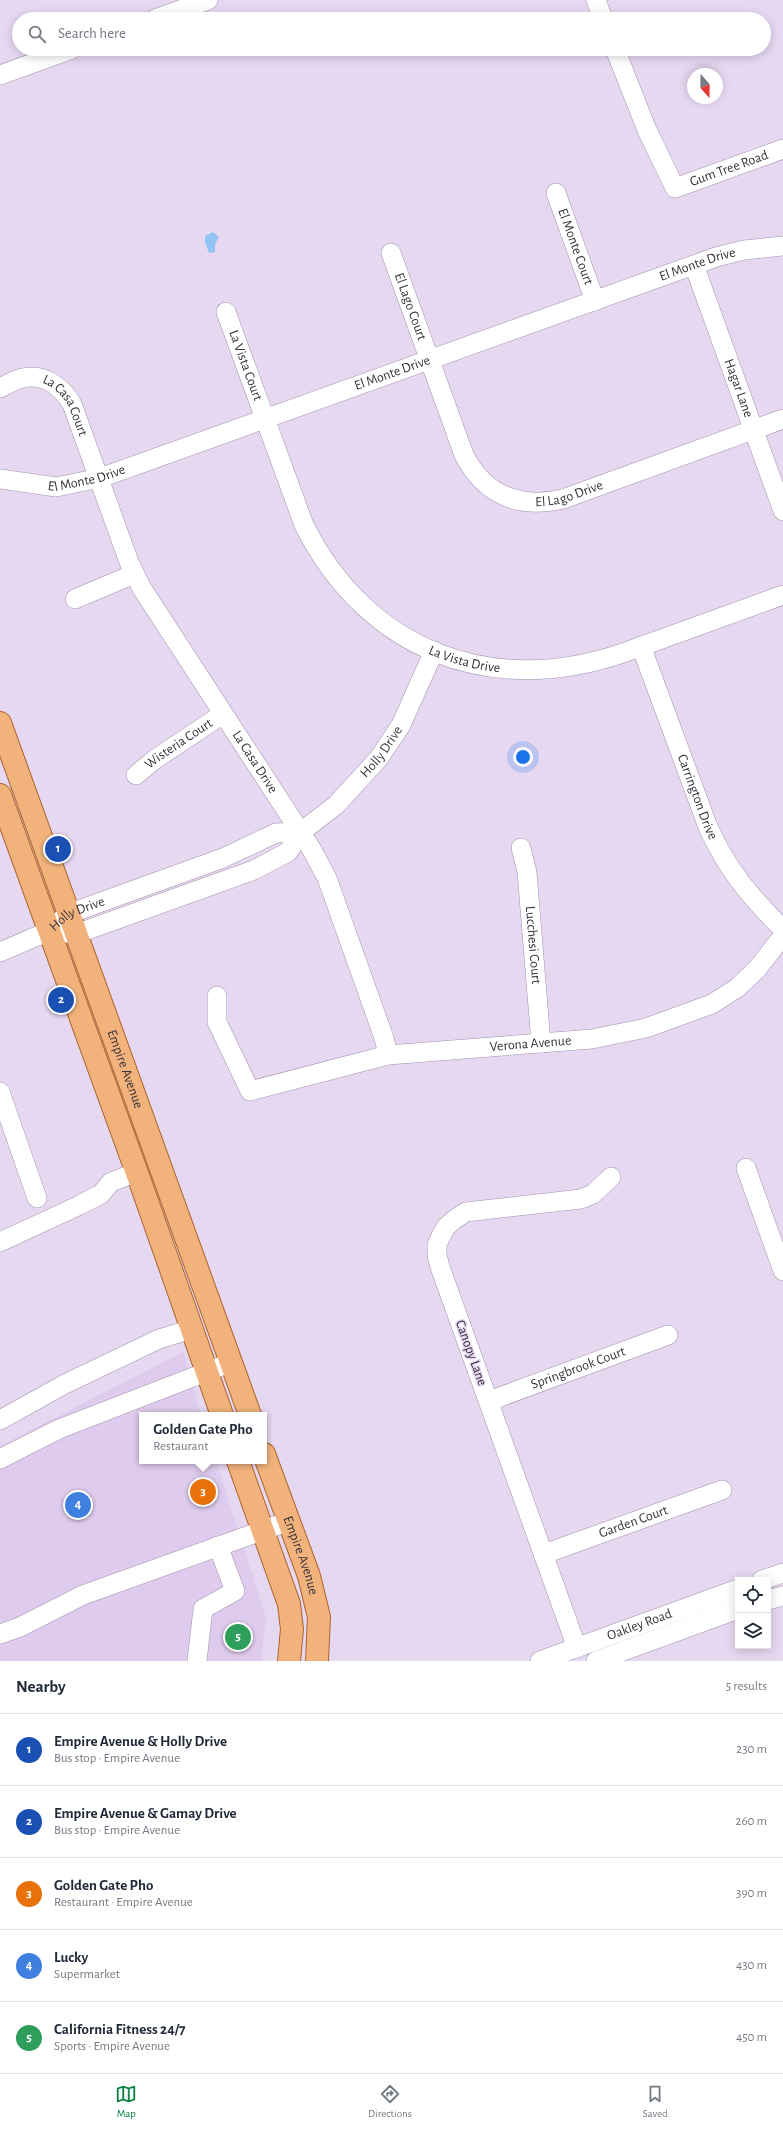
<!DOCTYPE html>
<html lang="en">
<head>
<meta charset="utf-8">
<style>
	body { margin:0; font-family:"Alegreya Sans",sans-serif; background:#f6f6f7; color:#1f2937 }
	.controls { position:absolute; right:12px; bottom:12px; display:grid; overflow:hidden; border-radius:0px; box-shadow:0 2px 10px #0003 }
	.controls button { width:36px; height:36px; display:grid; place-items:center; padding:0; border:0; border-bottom:1px solid #e0e1e3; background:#fff; color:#1f2937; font:20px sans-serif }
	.compass { position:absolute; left:687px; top:68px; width:36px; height:36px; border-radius:50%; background:#fff; box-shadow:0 2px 10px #0003; rotate:160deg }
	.you { position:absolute; left:523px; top:757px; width:14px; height:14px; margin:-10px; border:3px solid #fff; border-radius:50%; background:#1a73e8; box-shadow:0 0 0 6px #1a73e833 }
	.badge { display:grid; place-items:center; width:26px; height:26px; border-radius:50%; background:#0b8043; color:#fff; font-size:13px; font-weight:700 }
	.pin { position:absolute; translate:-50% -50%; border:2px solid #fff; box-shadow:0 1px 4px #0006 }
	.popup { position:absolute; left:139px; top:1412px; width:128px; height:52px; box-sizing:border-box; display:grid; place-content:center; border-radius:0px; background:#fff; filter:drop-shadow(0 1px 3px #0005); font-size:13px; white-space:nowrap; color:#747a83 }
	.popup b { font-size:15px; color:#1f2937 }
	.popup::after { content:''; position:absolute; left:50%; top:100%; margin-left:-8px; border:8px solid transparent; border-top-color:#fff }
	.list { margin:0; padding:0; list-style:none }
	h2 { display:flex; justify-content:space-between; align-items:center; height:52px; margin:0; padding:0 16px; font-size:17px }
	h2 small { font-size:13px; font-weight:400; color:#747a83 }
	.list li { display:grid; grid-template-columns:26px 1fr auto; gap:12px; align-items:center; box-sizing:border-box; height:72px; padding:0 16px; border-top:1px solid #e0e1e3 }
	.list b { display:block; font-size:15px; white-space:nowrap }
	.list p { margin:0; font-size:13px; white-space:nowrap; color:#747a83 }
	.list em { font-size:13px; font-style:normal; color:#747a83 }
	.icon { flex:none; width:22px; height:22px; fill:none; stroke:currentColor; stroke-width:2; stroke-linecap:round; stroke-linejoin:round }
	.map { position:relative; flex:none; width:783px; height:1661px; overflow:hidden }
	.search { position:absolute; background:#fff; box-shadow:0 2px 10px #0003; left:12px; right:12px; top:12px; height:44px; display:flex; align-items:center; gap:10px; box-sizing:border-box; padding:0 14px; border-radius:22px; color:#747a83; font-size:15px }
	.sheet { height:412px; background:#fff }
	nav { display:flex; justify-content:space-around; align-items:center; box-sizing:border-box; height:56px; border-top:1px solid #e0e1e3; background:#fff; font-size:11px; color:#747a83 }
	nav a { display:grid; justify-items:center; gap:2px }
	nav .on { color:#0b8043 }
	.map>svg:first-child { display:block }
</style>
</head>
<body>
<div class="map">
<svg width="783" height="1661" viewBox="0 0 783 1661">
	<rect width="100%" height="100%" fill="#e7d8f2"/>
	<path fill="#dfcbed" d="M183 1352 201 1415H142V1461H216L266 1617 261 1661H0V1446Z"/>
	<path fill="#90c4f5" d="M213 232 219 237 215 244V252L209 253 205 242V236Z"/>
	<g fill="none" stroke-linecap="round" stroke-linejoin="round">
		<g stroke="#a192ab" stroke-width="20">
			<g id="minor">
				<path d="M596 0 603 19"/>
				<path d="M155 19 208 0"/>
				<path id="s1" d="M615 49 647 130 675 188 783 149"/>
				<path d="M0 75 72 49"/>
				<path id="s2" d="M556 193 595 301"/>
				<path id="s3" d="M391 253 464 455C485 496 519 509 563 499L783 419"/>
				<path id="s4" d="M694 265 783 511"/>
				<path id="s5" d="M226 312 304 525C367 651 491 698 623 653L783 595"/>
				<path id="s6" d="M0 388C7 385 15 379 23 378 44 373 62 387 72 404L129 562 141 587 312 850 327 878 384 1038 388 1055"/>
				<path id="s7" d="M0 479 56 487 100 478 716 257 744 250 783 246"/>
				<path d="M75 599 134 574"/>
				<path id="s8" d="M641 646 708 827C727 869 750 897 783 929"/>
				<path id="s9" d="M136 775 154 760 223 714"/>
				<path id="s10" d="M521 848 527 872 541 1043"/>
				<path id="s11" d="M49 931 76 934 254 870 288 852 301 832 336 805 379 758 401 725 434 651"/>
				<path id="s12" d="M0 952 49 931 68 914 223 858 276 833 301 832"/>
				<path id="s13" d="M217 996V1022L250 1091 388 1055 592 1039 646 1028 712 1004 737 988 757 969 783 936"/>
				<path d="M0 1092 37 1198"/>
				<path d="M746 1168 783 1271"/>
				<path d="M0 1242 80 1205 101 1194 111 1182 137 1172"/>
				<path id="s14" d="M489 1401 668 1335"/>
				<path d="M0 1420 65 1384 159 1339 192 1329"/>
				<path d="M0 1459 59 1429 232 1362"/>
				<path id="s15" d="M544 1554 722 1490"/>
				<path d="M762 1580 783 1573"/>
				<path d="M768 1600 783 1596"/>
				<path d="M0 1634 20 1627 83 1595 289 1521"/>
				<path d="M577 1648 440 1267 437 1255V1245L441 1236 446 1227 455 1219 466 1212 581 1199 593 1194 611 1177"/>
				<path d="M197 1661 203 1609 235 1591 218 1546"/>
				<path id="s16" d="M540 1661 738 1589"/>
				<path d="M596 1661 738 1609"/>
			</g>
		</g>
		<g stroke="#ab632c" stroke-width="24">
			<g id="major">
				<path id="s17" d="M0 723 250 1415"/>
				<path d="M0 795 141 1184 222 1415"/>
				<path id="s18" d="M264 1454 309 1576 319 1617 317 1661"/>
				<path d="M238 1461 289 1604 292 1629 289 1661"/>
			</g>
		</g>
		<use href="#minor" stroke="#fff" stroke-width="19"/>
		<use href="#major" stroke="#f2b27c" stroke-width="22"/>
	</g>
	<g text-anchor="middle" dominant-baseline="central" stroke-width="3" stroke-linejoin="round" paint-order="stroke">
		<g font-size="14" fill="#38323c" stroke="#e7d8f2">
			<text stroke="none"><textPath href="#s1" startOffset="209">Gum Tree Road</textPath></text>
			<text stroke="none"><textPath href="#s2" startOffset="57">El Monte Court</textPath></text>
			<text stroke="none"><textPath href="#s7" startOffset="736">El Monte Drive</textPath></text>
			<text stroke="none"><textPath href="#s3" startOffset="57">El Lago Court</textPath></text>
			<text stroke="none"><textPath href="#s5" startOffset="57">La Vista Court</textPath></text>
			<text stroke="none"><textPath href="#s7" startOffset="412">El Monte Drive</textPath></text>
			<text stroke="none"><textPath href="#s4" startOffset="131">Hagar Lane</textPath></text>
			<text stroke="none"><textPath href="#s6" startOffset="82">La Casa Court</textPath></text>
			<text stroke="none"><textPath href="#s7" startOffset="88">El Monte Drive</textPath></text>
			<text stroke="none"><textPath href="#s3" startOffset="340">El Lago Drive</textPath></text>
			<text stroke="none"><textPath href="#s5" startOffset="444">La Vista Drive</textPath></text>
			<text stroke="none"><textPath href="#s9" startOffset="53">Wisteria Court</textPath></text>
			<text stroke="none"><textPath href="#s11" startOffset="393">Holly Drive</textPath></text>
			<text stroke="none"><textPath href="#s6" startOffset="489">La Casa Drive</textPath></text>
			<text stroke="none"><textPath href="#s8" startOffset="161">Carrington Drive</textPath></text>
			<text stroke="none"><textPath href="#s12" startOffset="87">Holly Drive</textPath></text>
			<text stroke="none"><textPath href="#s10" startOffset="98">Lucchesi Court</textPath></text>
			<text stroke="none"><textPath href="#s13" startOffset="388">Verona Avenue</textPath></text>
			<text stroke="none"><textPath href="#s17" startOffset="368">Empire Avenue</textPath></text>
			<text transform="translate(471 1353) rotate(70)">Canopy Lane</text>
			<text stroke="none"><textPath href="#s14" startOffset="95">Springbrook Court</textPath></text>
			<text stroke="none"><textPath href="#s15" startOffset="95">Garden Court</textPath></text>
			<text stroke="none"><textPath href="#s18" startOffset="108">Empire Avenue</textPath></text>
			<text stroke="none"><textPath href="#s16" startOffset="106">Oakley Road</textPath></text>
		</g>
	</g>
</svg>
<div class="controls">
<button><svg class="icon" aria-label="locate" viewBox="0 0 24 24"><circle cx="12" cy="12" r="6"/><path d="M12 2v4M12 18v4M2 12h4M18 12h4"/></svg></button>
<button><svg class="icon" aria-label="layers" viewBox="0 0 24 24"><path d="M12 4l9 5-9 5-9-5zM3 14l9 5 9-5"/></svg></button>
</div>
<svg class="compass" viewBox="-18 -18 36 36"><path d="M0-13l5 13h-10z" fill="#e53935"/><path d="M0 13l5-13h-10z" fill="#747a83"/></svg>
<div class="you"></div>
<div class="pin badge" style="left:58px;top:849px;background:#1a4fb4">1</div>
<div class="pin badge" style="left:61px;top:1000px;background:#1a4fb4">2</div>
<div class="pin badge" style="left:203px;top:1492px;background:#e8710a">3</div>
<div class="popup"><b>Golden Gate Pho</b>Restaurant</div>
<div class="pin badge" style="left:78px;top:1505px;background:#3f7fe0">4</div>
<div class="pin badge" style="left:238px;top:1637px;background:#2e9e5b">5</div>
<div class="search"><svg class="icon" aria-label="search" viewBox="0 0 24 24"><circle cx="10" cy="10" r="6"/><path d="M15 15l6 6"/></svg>Search here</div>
</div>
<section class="sheet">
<h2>Nearby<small>5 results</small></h2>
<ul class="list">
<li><span class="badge" style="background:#1a4fb4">1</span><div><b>Empire Avenue &amp; Holly Drive</b><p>Bus stop · Empire Avenue</p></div><em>230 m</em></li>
<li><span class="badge" style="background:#1a4fb4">2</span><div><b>Empire Avenue &amp; Gamay Drive</b><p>Bus stop · Empire Avenue</p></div><em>260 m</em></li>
<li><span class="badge" style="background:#e8710a">3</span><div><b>Golden Gate Pho</b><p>Restaurant · Empire Avenue</p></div><em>390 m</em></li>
<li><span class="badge" style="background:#3f7fe0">4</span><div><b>Lucky</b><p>Supermarket</p></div><em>430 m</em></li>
<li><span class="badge" style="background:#2e9e5b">5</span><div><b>California Fitness 24/7</b><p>Sports · Empire Avenue</p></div><em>450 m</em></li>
</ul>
</section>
<nav>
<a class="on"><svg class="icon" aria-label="map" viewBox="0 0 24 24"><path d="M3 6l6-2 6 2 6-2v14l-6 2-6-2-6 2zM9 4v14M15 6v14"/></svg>Map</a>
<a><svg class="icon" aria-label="directions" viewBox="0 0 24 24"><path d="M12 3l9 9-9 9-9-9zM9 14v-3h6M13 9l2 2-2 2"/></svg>Directions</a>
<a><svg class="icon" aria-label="saved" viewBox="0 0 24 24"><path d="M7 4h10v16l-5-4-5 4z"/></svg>Saved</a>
</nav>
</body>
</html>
